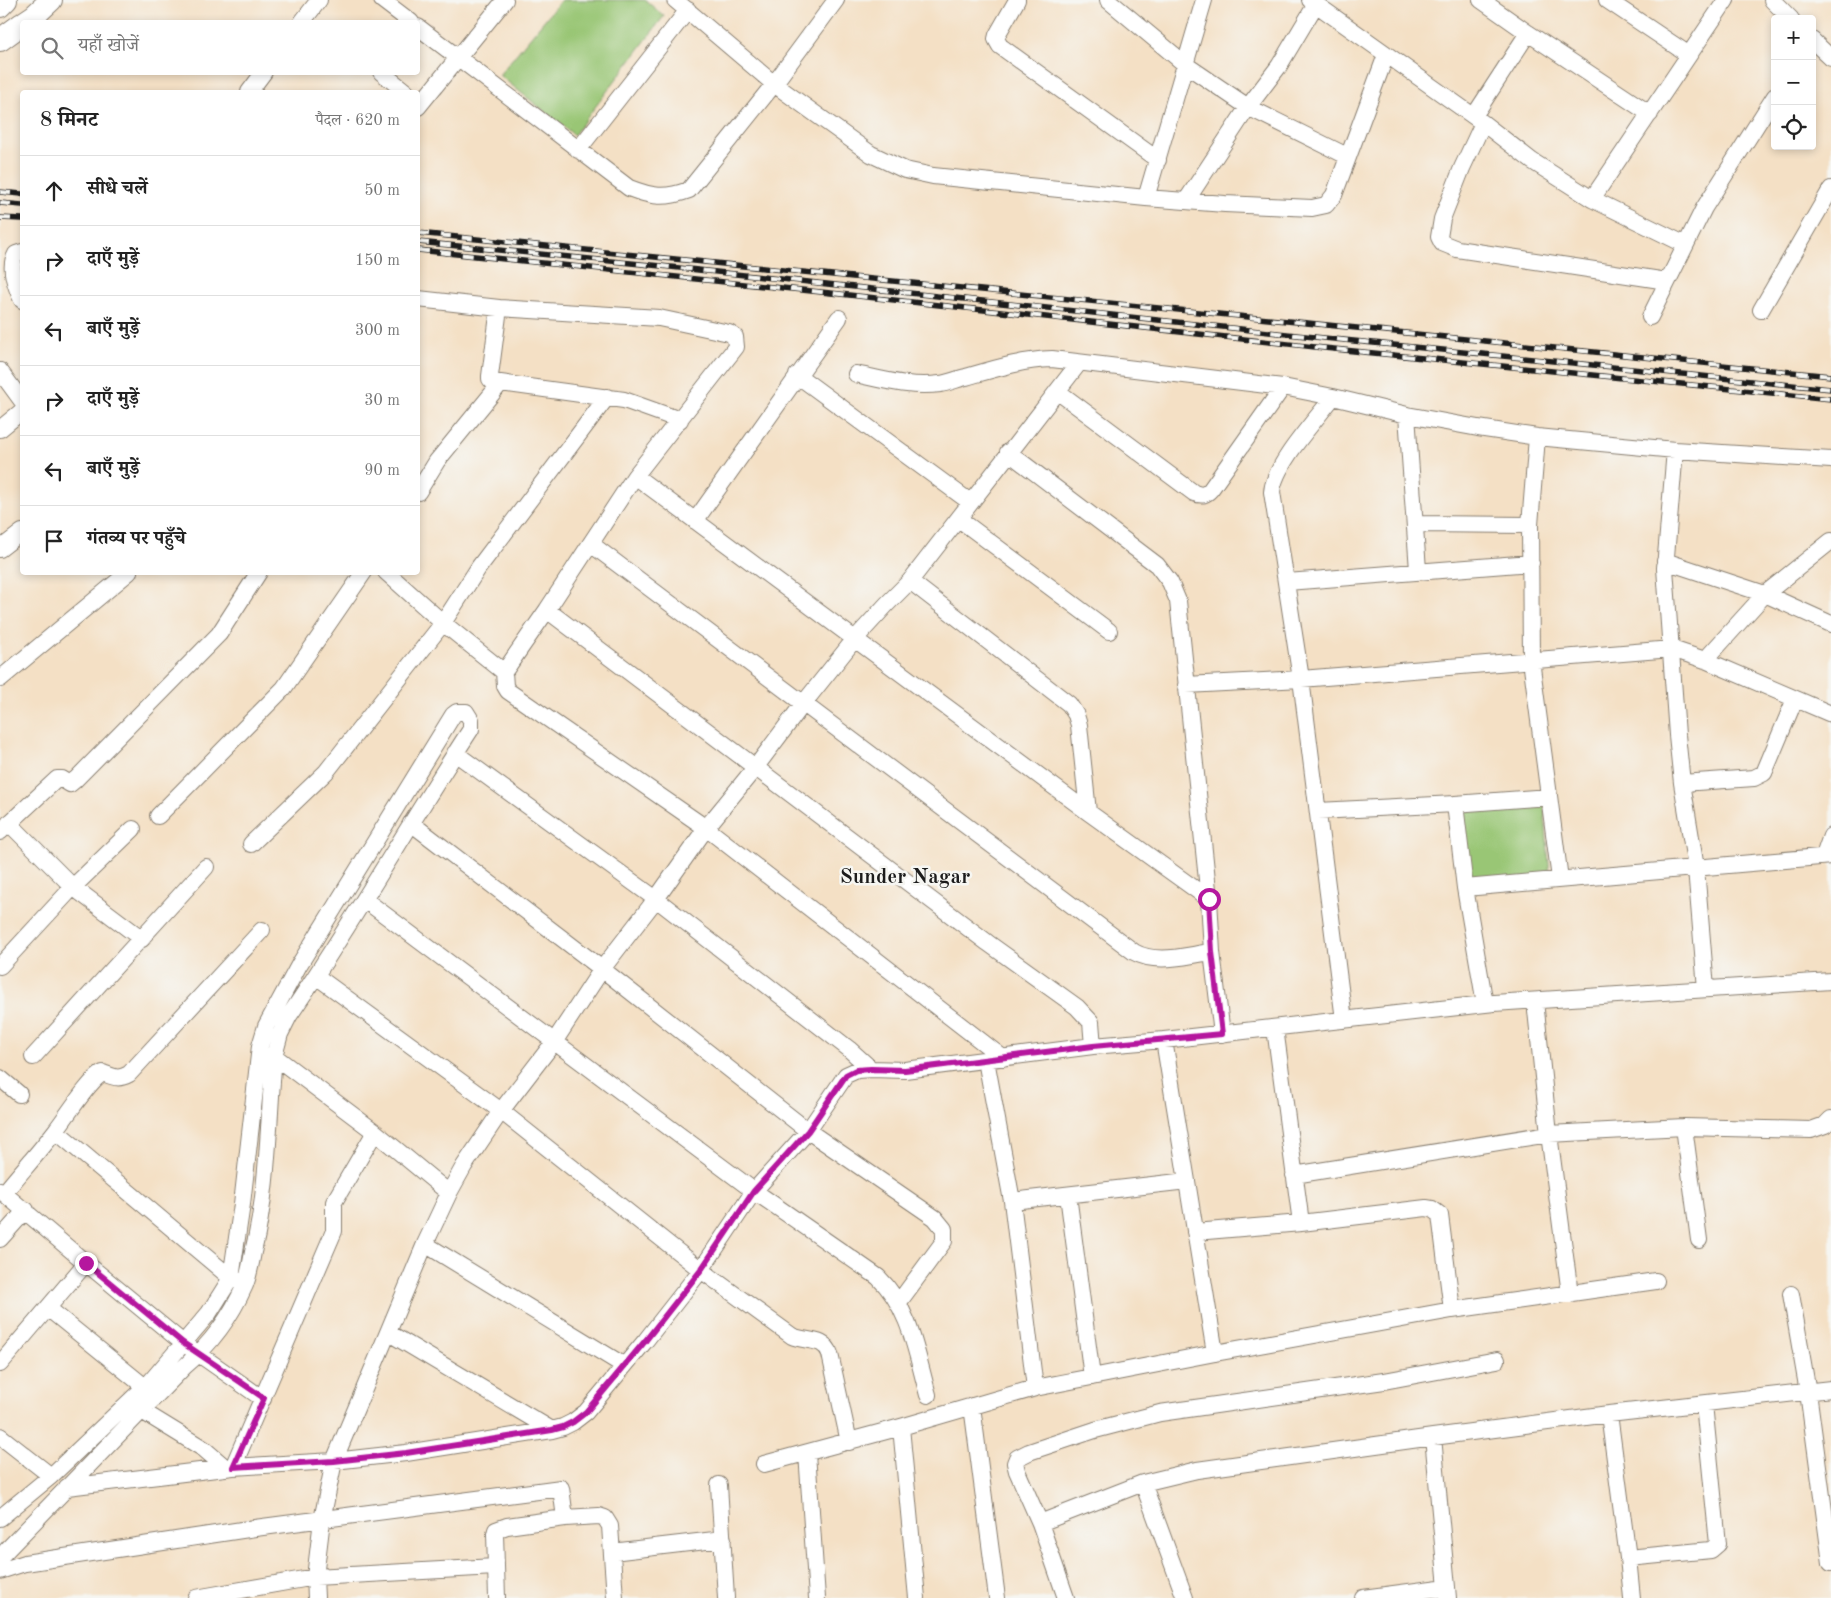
<!DOCTYPE html>
<html lang="hi">
<head>
<meta charset="utf-8">
<style>
	body { margin:0; font-family:"Old Standard TT","Noto Serif Devanagari",serif; background:#f6f6f6; color:#222 }
	.controls { position:absolute; right:15px; top:15px; display:grid; overflow:hidden; border-radius:5px; box-shadow:0 2px 8px #0003 }
	.controls button { width:45px; height:45px; display:grid; place-items:center; padding:0; border:0; border-bottom:1px solid #e0e0e0; background:#fff; color:#222; font:25px sans-serif }
	.stop { position:absolute; width:15px; height:15px; margin:-11px; border:4px solid #b5179e; border-radius:50%; background:#fff }
	.stop.end { background:#b5179e; border-color:#fff; box-shadow:0 1px 5px #0008 }
	.list { margin:0; padding:0; list-style:none }
	h2 { display:flex; justify-content:space-between; align-items:center; height:65px; margin:0; padding:0 20px; font-size:21px }
	h2 small { font-size:16px; font-weight:400; color:#767676 }
	.list li { display:grid; grid-template-columns:32px 1fr auto; gap:15px; align-items:center; box-sizing:border-box; height:70px; padding:0 20px; border-top:1px solid #e0e0e0 }
	.list b { display:block; font-size:19px; white-space:nowrap }
	.list em { font-size:16px; font-style:normal; color:#767676 }
	.icon { flex:none; width:28px; height:28px; fill:none; stroke:currentColor; stroke-width:2; stroke-linecap:round; stroke-linejoin:round }
	.map { position:relative; flex:none; width:1831px; height:1598px; overflow:hidden }
	.search { position:absolute; background:#fff; box-shadow:0 2px 8px #0003; left:20px; top:20px; width:400px; height:55px; display:flex; align-items:center; gap:12px; box-sizing:border-box; padding:0 18px; border-radius:5px; color:#767676; font-size:19px }
	.panel { position:absolute; background:#fff; box-shadow:0 2px 8px #0003; left:20px; top:90px; width:400px; height:485px; border-radius:5px }
	.map>svg:first-child { display:block }
</style>
</head>
<body>
<div class="map">
<svg width="1831" height="1598" viewBox="0 0 1831 1598">
	<rect width="100%" height="100%" fill="#f6f6f2"/>
	<filter id="ink" filterUnits="userSpaceOnUse"><feTurbulence type="fractalNoise" baseFrequency=".02" numOctaves="2"/><feDisplacementMap in="SourceGraphic" scale="10" xChannelSelector="R" yChannelSelector="G"/><feConvolveMatrix kernelMatrix="1 2 1 2 8 2 1 2 1" color-interpolation-filters="sRGB"/></filter>
	<filter id="wash" filterUnits="userSpaceOnUse"><feTurbulence type="fractalNoise" baseFrequency=".0096" numOctaves="4" result="noise"/><feDisplacementMap in="SourceGraphic" scale="20" xChannelSelector="R" yChannelSelector="G"/><feGaussianBlur stdDeviation="1.12" result="paint"/><feColorMatrix in="noise" values="0 0 0 0 0 0 0 0 0 0 0 0 0 0 0 0 0 1.4 0 .05"/><feComposite in="paint" operator="in"/></filter>
	<g filter="url(#wash)">
		<rect width="100%" height="100%" fill="#f4e0c5"/>
		<path fill="#99c674" stroke="#5a7148" d="M561 0H645L664 16 574 135 499 75Z
			M1544 803 1550 877 1468 883 1459 811Z"/>
	</g>
	<g filter="url(#ink)">
		<g fill="none" stroke-linecap="round" stroke-linejoin="round">
			<g stroke="#887e70" stroke-width="18">
				<path id="street" d="M382 0 411 22
					M675 0 774 84 871 154 905 170 933 176 1146 198 1225 204 1312 208 1326 205 1334 195 1386 55
					M1017 0 997 35 996 39 1000 46 1158 160
					M1108 0 1186 65 1248 107 1347 156
					M1310 0 1483 123 1532 161 1592 199 1684 244
					M1607 0 1689 55
					M1772 0 1791 19
					M302 22 319 0
					M418 27 629 188C652 197 665 199 689 190L774 84 836 0
					M1528 33 1650 114
					M1812 40 1831 58
					M381 72 406 92
					M249 92 264 72
					M418 107 505 0
					M1474 116 1528 33 1481 0
					M1483 123 1462 168 1442 219 1439 237 1442 243 1457 249 1667 281
					M578 150 688 10
					M1146 198 1204 0
					M1592 199 1726 0
					M1186 201 1248 107 1279 66 1316 4
					M22 252 16 254C8 267 16 287 22 300
					M418 299 499 308 659 318 729 333 735 337 736 347 635 476 547 610 504 672 505 686 508 691 706 828 1003 1058
					M499 308 490 376V379L493 382 624 400 680 420
					M1761 310 1831 189
					M1650 317 1704 208 1775 96
					M0 371 22 401
					M856 374C883 380 912 388 940 384 948 383 957 379 966 377 994 369 1022 360 1052 359L1283 387 1333 397 1407 415 1478 428 1537 437 1675 450 1831 460
					M797 375 970 502
					M1057 391 1194 493C1202 496 1206 495 1211 489L1283 387
					M1333 397C1316 420 1274 464 1272 492L1301 679 1344 1020
					M1407 415 1418 570
					M0 429 22 411
					M1537 437 1530 525 1531 660 1560 879
					M1675 450 1665 568 1677 735 1682 783 1696 868 1706 989
					M1008 452 1157 565 1170 582 1178 601 1209 899 1212 952 1222 1034
					M635 476 1088 812 1209 899
					M418 492 437 461 500 384
					M959 519 1109 631
					M695 521 839 318
					M1415 524 1530 525
					M591 544 1134 952C1157 965 1186 955 1212 952
					M0 549 22 532
					M1665 561 1765 594 1831 624
					M386 572 443 623 504 672
					M910 581 1069 704 1076 715 1079 725 1088 812
					M1287 582 1531 563
					M547 610 988 943 1077 1007 1091 1022 1093 1046
					M1705 660 1765 594 1831 541
					M0 679 129 572
					M1186 685 1301 679 1672 649 1705 660 1831 714
					M455 753 656 899 849 1049 871 1069
					M1682 783 1754 778 1764 773 1795 699
					M1455 804 1465 888 1485 1004
					M1318 811 1455 804 1549 797
					M158 816 284 688 364 572
					M9 823 73 887 142 939
					M411 823 602 969 808 1131 935 1218 944 1229V1241L899 1302
					M0 832 57 779H62L70 784 76 779 219 634 259 572
					M251 844 326 772 443 623 479 567 607 397
					M1824 856 1831 836
					M1465 888 1831 856
					M365 900 754 1191 878 1277C910 1308 916 1352 928 1395
					M0 966 73 887 133 829
					M316 976 501 1111 701 1270 792 1336C805 1342 825 1337 830 1354L849 1442
					M1535 1001 1549 1134 1570 1294
					M1275 1028 1301 1223
					M1164 1040 1215 1353
					M274 1056 375 1132 449 1193
					M33 1057 206 867
					M986 1060 1012 1201 1035 1388
					M0 1078 19 1094
					M1684 1127 1699 1240
					M56 1131 231 1278 239 1281
					M1294 1175 1549 1134 1684 1127 1811 1130 1825 1125 1831 1119
					M0 1190 86 1263 183 1343 263 1399
					M4 1193C21 1172 40 1151 56 1130 67 1116 90 1079 103 1073 114 1077 118 1080 129 1074L262 930
					M1068 1195 1092 1377
					M1012 1201 1187 1181
					M1195 1232 1301 1223 1426 1208 1432 1209 1440 1215 1452 1310
					M0 1239 26 1210
					M425 1244 623 1365
					M1791 1294 1808 1392 1831 1563
					M49 1309 145 1387
					M389 1333 552 1430
					M0 1364 86 1263
					M972 1406 997 1598
					M142 1411 204 1449 226 1468
					M1609 1414 1628 1558 1632 1598
					M901 1427 917 1598
					M0 1436 51 1476
					M1433 1437 1448 1598
					M807 1453 817 1598
					M764 1464 901 1427 1035 1388 1215 1353 1452 1310 1656 1281
					M233 1467 334 1231V1202L375 1132
					M719 1485 726 1598
					M67 1487 233 1467 334 1461 406 1453 552 1430 563 1427 573 1422 586 1412 646 1340 701 1270 754 1191 808 1131 846 1075 857 1070 871 1069 905 1070 1093 1046 1164 1040 1494 1003 1831 981
					M0 1518 51 1476 151 1381 209 1313 231 1278 242 1204 260 1046 266 1026 299 965 453 715 457 712H466L471 720V729C409 824 353 922 289 1016L280 1034 274 1056C268 1121 269 1188 253 1252 251 1263 249 1275 245 1285 231 1317 210 1345 184 1367L0 1557
					M1040 1523 1017 1471 1015 1463 1017 1458 1029 1452 1095 1430 1160 1413 1384 1381 1497 1360
					M612 1552 723 1539
					M1628 1558 1711 1550 1718 1544 1704 1404
					M0 1571 25 1563 255 1528 561 1488 565 1518 599 1516 605 1518 610 1526 615 1598
					M196 1598 315 1577 322 1520 334 1461 425 1244 449 1193 464 1166 501 1111 554 1042 602 969 656 899 706 828 755 768 803 704 854 640 887 604 910 581 1079 363
					M316 1598 315 1577 495 1567
					M497 1598 495 1534 496 1530 507 1526 565 1518
					M1066 1598 1040 1523 1143 1483
					M1185 1598 1143 1483 1197 1470 1433 1437 1609 1414 1831 1389
					M1363 1598 1447 1587"/>
			</g>
			<g stroke="#887e70" stroke-width="24">
				<path id="secondary" d="M0 6 6 0
					M25 22 34 16 51 0
					M0 40 22 24"/>
			</g>
			<use href="#street" stroke="#fff" stroke-width="16"/>
			<use href="#secondary" stroke="#fff" stroke-width="22"/>
			<g stroke="#1c1c1c" stroke-width="5.5">
				<path id="rail" d="M0 192 22 194
					M0 203 22 205
					M0 218 22 219
					M418 233 1831 376
					M418 242 661 266 1324 338 1831 389
					M418 250 840 294 1324 348 1831 399"/>
			</g>
			<use href="#rail" stroke="#f6f6f2" stroke-width="4" stroke-dasharray="11" stroke-linecap="butt"/>
		</g>
	</g>
	<g fill="none" stroke-linecap="round" stroke-linejoin="round" filter="url(#ink)">
		<path stroke="#b5179e" stroke-width="6" d="M86 1263 183 1343 264 1398 233 1467 334 1461 406 1453 552 1430 563 1427 573 1422 586 1412 646 1340 701 1270 754 1191 808 1131 846 1075 856 1070 871 1069 905 1070 1093 1046 1222 1034 1212 952 1209 899"/>
	</g>
	<g text-anchor="middle" dominant-baseline="central" stroke-width="5" stroke-linejoin="round" paint-order="stroke">
		<g font-size="21" font-weight="bold" fill="#1c1c1c" stroke="#f6f6f2">
			<text x="905" y="877">Sunder Nagar</text>
		</g>
	</g>
</svg>
<div class="controls">
<button>+</button>
<button>−</button>
<button><svg class="icon" aria-label="locate" viewBox="0 0 24 24"><circle cx="12" cy="12" r="6"/><path d="M12 2v4M12 18v4M2 12h4M18 12h4"/></svg></button>
</div>
<div class="stop" style="left:1209px;top:899px"></div>
<div class="stop end" style="left:86px;top:1263px"></div>
<div class="search"><svg class="icon" aria-label="search" viewBox="0 0 24 24"><circle cx="10" cy="10" r="6"/><path d="M15 15l6 6"/></svg>यहाँ खोजें</div>
<section class="panel">
<h2>8 मिनट<small>पैदल · 620 m</small></h2>
<ul class="list">
<li><svg class="icon" aria-label="ahead" viewBox="0 0 24 24"><path d="M12 20V5M6 11l6-6 6 6"/></svg><div><b>सीधे चलें</b></div><em>50 m</em></li>
<li><svg class="icon" aria-label="right" viewBox="0 0 24 24"><path d="M7 20v-9h11M14 6l5 5-5 5"/></svg><div><b>दाएँ मुड़ें</b></div><em>150 m</em></li>
<li><svg class="icon" aria-label="left" viewBox="0 0 24 24"><path d="M17 20v-9H6M10 6l-5 5 5 5"/></svg><div><b>बाएँ मुड़ें</b></div><em>300 m</em></li>
<li><svg class="icon" aria-label="right" viewBox="0 0 24 24"><path d="M7 20v-9h11M14 6l5 5-5 5"/></svg><div><b>दाएँ मुड़ें</b></div><em>30 m</em></li>
<li><svg class="icon" aria-label="left" viewBox="0 0 24 24"><path d="M17 20v-9H6M10 6l-5 5 5 5"/></svg><div><b>बाएँ मुड़ें</b></div><em>90 m</em></li>
<li><svg class="icon" aria-label="arrive" viewBox="0 0 24 24"><path d="M6 21V4h12l-3 4 3 4H6"/></svg><div><b>गंतव्य पर पहुँचे</b></div></li>
</ul>
</section>
</div>
</body>
</html>
